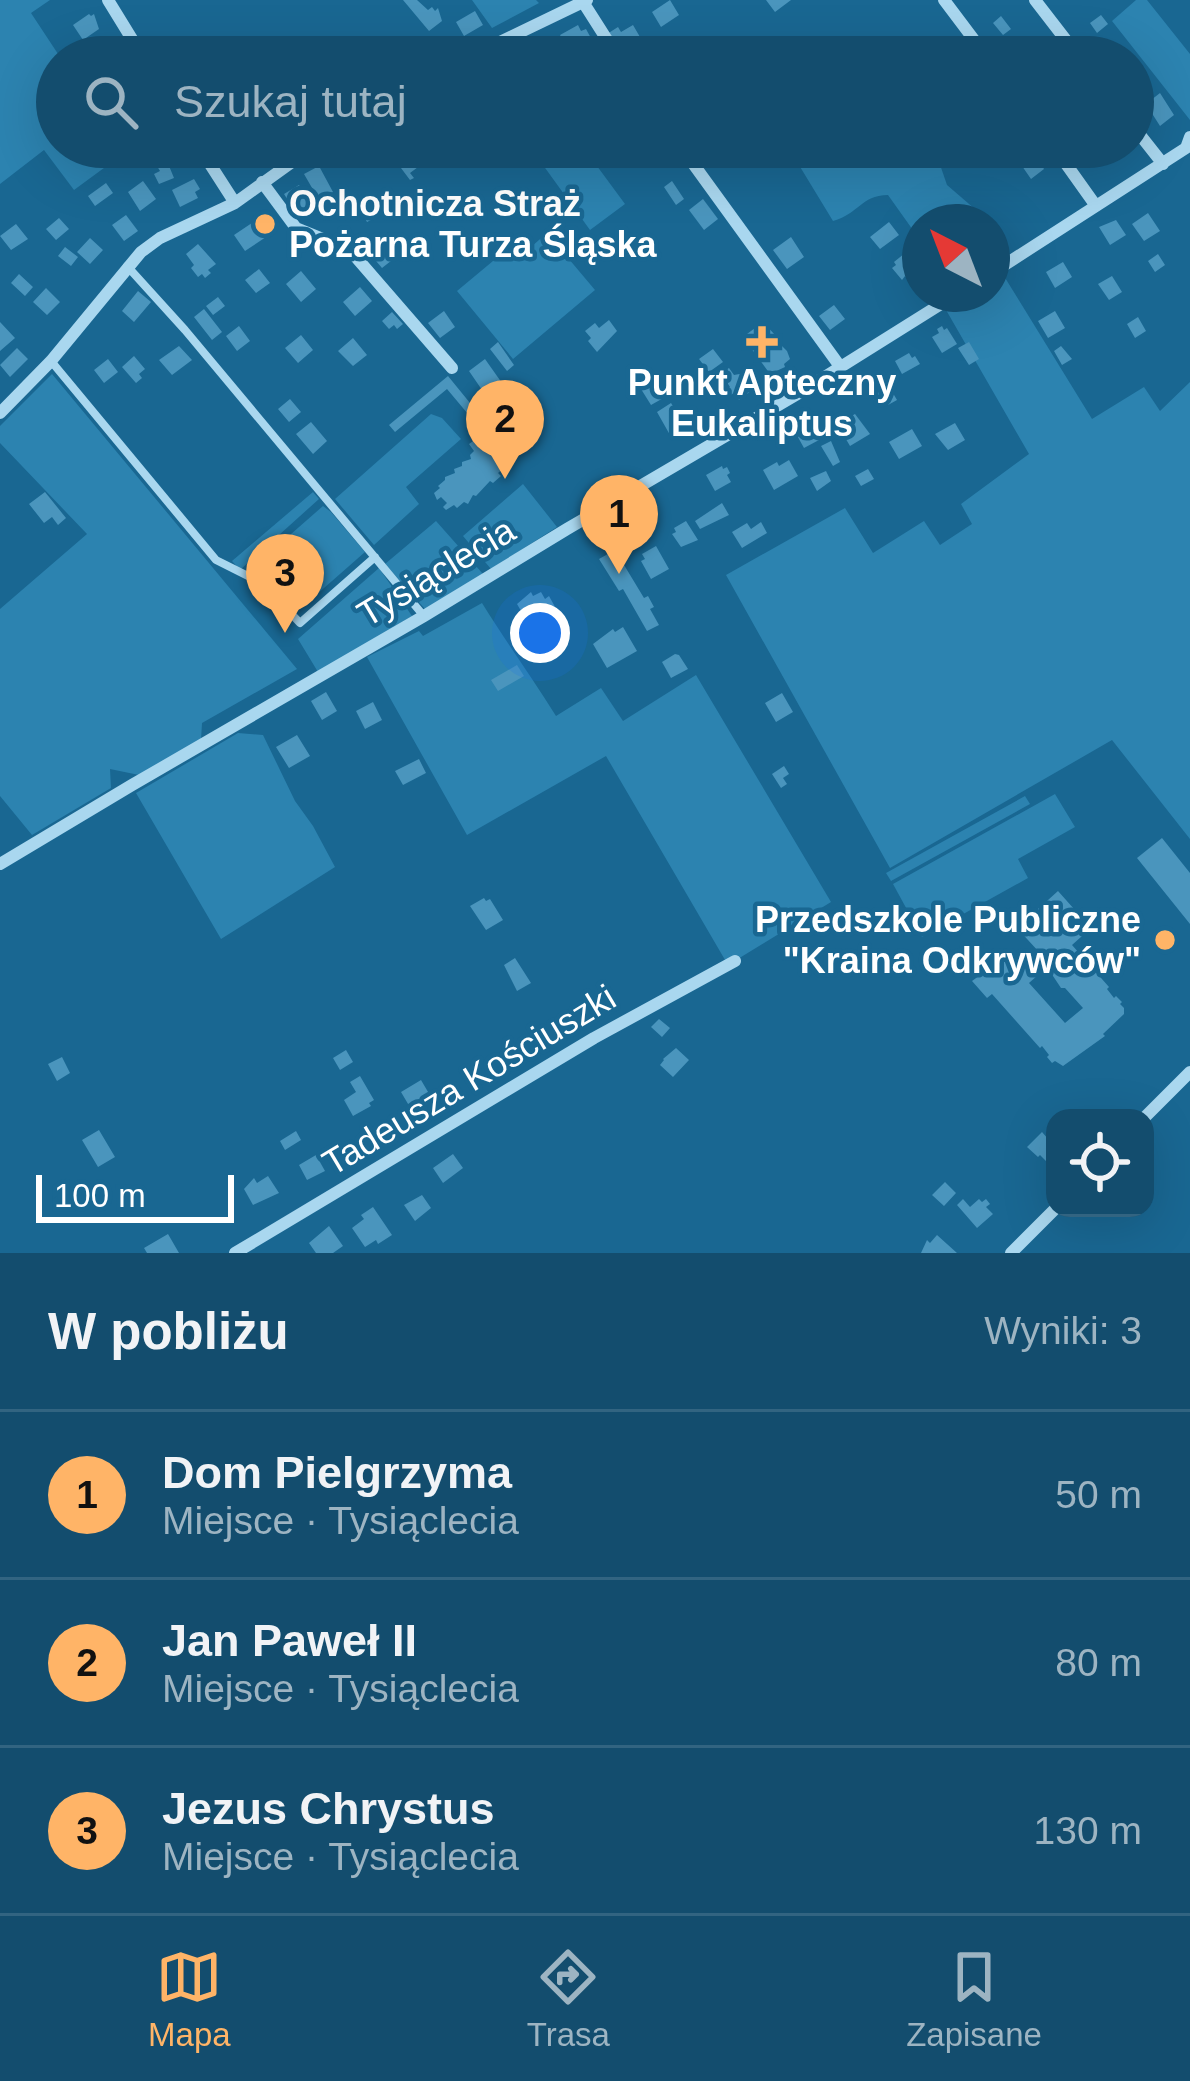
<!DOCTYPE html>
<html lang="pl">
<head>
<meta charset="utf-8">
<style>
	body { margin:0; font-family:Arial,sans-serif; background:#1c5473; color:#f1f3f6 }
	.controls { position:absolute; right:36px; bottom:36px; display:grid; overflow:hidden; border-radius:24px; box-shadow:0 12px 48px #0002 }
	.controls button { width:108px; height:108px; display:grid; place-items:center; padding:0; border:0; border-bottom:3px solid #326481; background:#134d6e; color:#f1f3f6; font:60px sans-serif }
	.compass { position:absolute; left:902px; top:204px; width:108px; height:108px; border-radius:50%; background:#134d6e; box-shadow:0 12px 48px #0002; rotate:318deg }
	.scale { position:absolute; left:36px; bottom:30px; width:198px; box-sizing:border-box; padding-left:12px; border:6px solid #fff; border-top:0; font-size:33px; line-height:42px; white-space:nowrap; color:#fff; -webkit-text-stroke:9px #196792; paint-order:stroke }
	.you { position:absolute; left:540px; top:633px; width:42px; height:42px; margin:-30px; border:9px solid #fff; border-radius:50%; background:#1a73e8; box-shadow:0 0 0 18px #1a73e833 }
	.badge { display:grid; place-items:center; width:78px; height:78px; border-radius:50%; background:#ffb467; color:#111; font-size:39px; font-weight:700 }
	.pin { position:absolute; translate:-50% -99px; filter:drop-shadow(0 3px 6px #0008) }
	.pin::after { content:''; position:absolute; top:63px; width:42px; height:36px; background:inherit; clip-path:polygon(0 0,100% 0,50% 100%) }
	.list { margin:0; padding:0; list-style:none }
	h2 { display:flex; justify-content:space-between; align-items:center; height:156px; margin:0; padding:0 48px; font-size:51px }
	h2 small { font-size:39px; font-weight:400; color:#9db4c2 }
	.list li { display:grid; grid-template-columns:78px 1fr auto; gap:36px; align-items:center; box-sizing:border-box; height:168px; padding:0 48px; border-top:3px solid #326481 }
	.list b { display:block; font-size:45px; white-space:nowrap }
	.list p { margin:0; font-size:39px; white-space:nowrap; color:#9db4c2 }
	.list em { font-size:39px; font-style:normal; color:#9db4c2 }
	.icon { flex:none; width:66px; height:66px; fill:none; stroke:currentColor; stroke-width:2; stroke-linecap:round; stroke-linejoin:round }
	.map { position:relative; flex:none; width:1190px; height:1253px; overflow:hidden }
	.search { position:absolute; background:#134d6e; box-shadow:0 12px 48px #0002; left:36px; right:36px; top:36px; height:132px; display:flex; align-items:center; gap:30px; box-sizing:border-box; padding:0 42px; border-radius:66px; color:#9db4c2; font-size:45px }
	.sheet { height:660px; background:#134d6e }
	nav { display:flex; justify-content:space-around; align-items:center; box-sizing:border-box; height:168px; border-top:3px solid #326481; background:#134d6e; font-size:33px; color:#9db4c2 }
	nav a { display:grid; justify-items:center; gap:6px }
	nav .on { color:#ffb467 }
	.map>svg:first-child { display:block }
</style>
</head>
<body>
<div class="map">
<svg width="1190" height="1253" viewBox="0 0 1190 1253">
	<rect width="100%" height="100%" fill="#196792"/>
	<path fill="#2c83b0" d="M0 0H50L31 13 60 57H57V147H118L123 154 74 190 44 150 0 184Z
		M472 0H536L539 3 492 28Z
		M1136 0H1147L1190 54V120L1112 21Z
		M544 147H583L625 204 590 230 535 154Z
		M788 147H888L892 156 903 147H934L947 185 990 222H920V240L888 195C860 196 860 213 833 221Z
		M547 233 595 290 513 359 457 291 505 251 515 261Z
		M999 268 1092 419 1144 387 1160 411 1190 382V839L1112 740 890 868 726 575 845 508 873 553 924 521 940 545 972 524 961 504 1029 454 942 303 957 294H992V273Z
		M52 374 297 669 202 723 201 740 139 775 110 769 111 788 32 835 0 796V609L87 534 0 443V426Z
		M431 414 442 418 461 439 406 487 419 504 374 545 335 499Z
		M523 484 557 527 491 569 463 536Z
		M313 492 319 499 240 570 232 561Z
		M323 506 331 512 365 552 299 610 271 583 251 569Z
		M436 521 483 574 425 609 385 564Z
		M379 568 412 616 318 672 298 639Z
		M482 603C506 642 532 677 556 716L601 688 623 721 696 675 831 902 728 965 606 756 467 835 367 657 419 631 423 636Z
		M238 733 263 735 295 801 313 826 335 867 221 939 136 793Z
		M1055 794 1075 827 1018 859 1028 878 922 937 893 884Z
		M1025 796 1030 804 891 881 886 873Z"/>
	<path fill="#4a95bd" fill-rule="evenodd" d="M403 0H417L428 10 432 7 435 11 438 8 442 21 429 31Z
		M670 0 679 15 661 27 652 12Z
		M766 0H791L775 12Z
		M475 11 483 25 464 36 456 22Z
		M89 14 91 16 94 14 99 29 83 40 73 25Z
		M1101 15 1108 24 1097 33 1090 23Z
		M1001 16 1011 29 1003 35 993 23Z
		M578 25 581 31 586 29 592 40 583 45 588 54 572 57 560 35Z
		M633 25 640 37 617 49 607 34 618 27 621 32Z
		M109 38 121 57H104L97 47Z
		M824 42 836 57H816L812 52Z
		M1017 45 1026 57H1001Z
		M1160 93 1174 115 1160 126 1146 104Z
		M1036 156 1044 169 1031 179 1022 166Z
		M412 159 414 161 418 159 422 164 410 173 414 178 410 180 401 168Z
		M167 161 174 178 159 184 154 174 160 171 157 166Z
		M319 166 333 192 319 200 304 174Z
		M194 179 200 189 195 192 198 198 180 207 172 190Z
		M143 181 156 199 140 211 128 192Z
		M672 181 684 199 676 205 664 187Z
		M106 183 113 193 95 206 88 196Z
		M299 185 311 204 296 213 284 194Z
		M373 197 382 214 367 222 361 210 367 206 365 202Z
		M703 199 718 219 704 230 689 210Z
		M267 213 278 229 245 251 234 235Z
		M1148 213 1160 231 1144 241 1132 224Z
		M126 215 138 231 124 241 112 225Z
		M59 218 69 229 56 240 46 229Z
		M1116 220 1126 235 1110 245 1099 227Z
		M889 222 899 235 880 249 870 237Z
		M16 224 28 239 11 250 0 236Z
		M379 237 396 257 382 268 365 248Z
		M791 237 804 257 787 269 773 250Z
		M90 238 103 250 90 264 77 252Z
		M198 244 216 264 208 270 211 273 205 278 202 274 198 277 191 268 194 265 186 254Z
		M65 247 78 257 71 266 58 256Z
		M910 249 920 262V270L908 279 905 276 902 280 892 268 896 265 894 262Z
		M1158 254 1165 265 1155 272 1148 261Z
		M1063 262 1072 277 1055 288 1046 272Z
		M259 269 270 283 256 293 245 280Z
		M301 271 316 289 301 302 286 284Z
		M19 274 33 287 25 296 11 283Z
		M1112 276 1122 292 1109 300 1098 284Z
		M360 287 372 301 355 316 343 302Z
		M46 288 60 302 47 315 33 302Z
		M138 291 151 302 134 322 122 311Z
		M218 297 225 306 213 315 206 306Z
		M834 305 845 319 830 330 819 316Z
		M204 309 222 332 212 340 194 317Z
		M444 311 455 327 440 338 428 323Z
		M1055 311 1065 328 1048 338 1038 321Z
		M392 312 403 324 397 329 394 325 389 329 382 321Z
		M1138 317 1146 331 1135 338 1127 324Z
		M609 320 617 331 597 352 588 341 591 338 585 331 595 323 599 328Z
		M0 322 15 338 0 351Z
		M763 322 775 335 773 337 787 351 790 359 784 364 785 367 770 374 743 337Z
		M239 326 250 341 237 351 226 336Z
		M942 326 944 330 947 328 957 344 942 353 932 337 939 333 937 329Z
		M301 335 313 350 298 363 285 348Z
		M353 338 367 355 353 366 338 351Z
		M498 342 514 365 507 371 490 349Z
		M969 342 979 359 969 365 958 348Z
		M179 346 192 360 172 375 159 360Z
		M1061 346 1072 359 1062 365 1054 351Z
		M17 348 28 359 10 377 0 365Z
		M713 349 723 362 709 372 699 359Z
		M909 353 912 358 915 356 920 364 902 374 895 361Z
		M134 356 145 369 139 374 142 378 136 383 122 367Z
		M108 359 118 372 104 383 94 370Z
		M485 359 509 393 493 406 469 371Z
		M729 368 734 375 745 373 755 388 739 400 734 393 729 396 725 390 730 387 721 373Z
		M448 376 479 414 473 420 447 389 395 432 389 425Z
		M884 378 897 400 888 405 884 399 876 404 867 387Z
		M657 379 667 396 651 405 641 389Z
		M290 399 301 412 289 422 278 409Z
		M671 403 676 411 681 408 686 417 681 419 685 426 670 435 657 412Z
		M855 414 870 434 850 446 840 429 849 424 846 419Z
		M804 419 807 423 809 422 819 440 804 448 794 430 801 426 799 422Z
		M311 422 327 441 313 454 296 434Z
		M955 423 965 440 948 450 935 434Z
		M912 429 922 446 899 459 889 442Z
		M482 438 491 450 502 453 503 458 498 466 505 467 498 473 501 476 493 483 490 481 476 496 473 495 468 504 464 502 457 508 454 505 446 510 443 507 447 503 441 497 437 500 434 493 440 488 438 486 445 480V477L455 473 454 469 462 466V462L471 459 470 455 474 451 469 444 476 439 478 441Z
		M831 441 840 462 833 466 821 446Z
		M789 460 798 476 774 490 763 470 777 462 779 466Z
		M722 466 723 469 727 467 730 473 727 475 731 482 715 491 706 475Z
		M868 469 874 479 861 486 855 476Z
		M826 471 831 481 817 491 810 478Z
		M45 492 66 518 58 525 52 517 44 523 29 504Z
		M722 503 729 515 700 529 695 521Z
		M638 514 641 519 645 516 651 527 631 540 622 525Z
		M686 521 698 540 681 547 672 534 676 532 674 528Z
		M761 522 767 533 742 548 732 532 747 523 751 529Z
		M656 546 669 569 651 579 641 561 645 559 642 554Z
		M615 550 644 598 648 596 654 607 650 609 659 625 647 631 623 589 619 591 599 559Z
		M531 592 533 596 541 592 545 599 549 596 559 614 554 616 562 629 547 637 544 632 536 637 517 604Z
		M623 627 637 651 607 668 593 644 613 629 615 632Z
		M675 654 679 655 688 669 671 678 662 662Z
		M517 665 524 676 498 691 491 680Z
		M326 692 337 711 322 720 311 701Z
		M782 693 793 712 776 722 765 703Z
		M373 702 382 720 365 729 356 711Z
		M297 735 310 756 289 768 276 747Z
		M419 759 426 773 403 785 395 771Z
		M784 766 789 774 783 778 787 784 781 788 772 774Z
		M1162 838 1190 873V924L1137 858Z
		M1058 891 1091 928 1072 945 1109 987 1107 989 1114 998 1116 996 1122 1002 1120 1004 1124 1008V1014L1103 1034 1105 1036 1063 1066 1055 1061 1052 1063 1047 1057 1049 1055 1042 1046 1040 1048 992 994 987 998 972 981 994 965 989 960 1000 950 1018 970 1039 952 1017 928ZM1047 967 1061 988H1065L1083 1008 1065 1023 1029 983Z
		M484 898 486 901 490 899 503 920 486 930 470 906Z
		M515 958 531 983 517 991 504 965Z
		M659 1019 670 1028 662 1037 651 1027Z
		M676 1048 689 1060 673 1077 660 1065 664 1060 663 1059Z
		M346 1050 353 1062 340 1070 333 1058Z
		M62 1057 70 1073 57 1081 48 1064Z
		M360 1076 374 1100 369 1103 371 1106 353 1116 344 1100 356 1092 350 1082Z
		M421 1080 431 1097 411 1109 401 1092Z
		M99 1130 115 1157 98 1167 82 1140Z
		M296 1131 301 1140 285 1150 280 1141Z
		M1042 1132 1055 1147V1154L1047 1162 1040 1155 1038 1157 1027 1147Z
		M453 1154 463 1168 443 1183 433 1168Z
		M316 1155 325 1171 307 1180 299 1165Z
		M268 1176 279 1193 253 1205 244 1189 254 1178 257 1183Z
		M945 1182 956 1193 944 1206 932 1195Z
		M422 1195 431 1208 415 1221 404 1205Z
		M963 1199 970 1207 979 1199 982 1202 986 1199 990 1204 986 1207 993 1214 977 1228 957 1205Z
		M373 1207 392 1235 378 1244 376 1240 365 1247 352 1228 364 1219 361 1215Z
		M329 1226 343 1246 333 1253H316L309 1243Z
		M168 1234 179 1253H147L144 1248Z
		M937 1235 957 1253H921L927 1240 930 1243Z"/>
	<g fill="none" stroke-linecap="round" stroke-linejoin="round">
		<path stroke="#a9d7ef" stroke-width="8" d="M127 266 185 330 423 615
			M51 361 216 560 262 583 300 623 375 557"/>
		<path stroke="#a9d7ef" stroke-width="12" d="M108 0 143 57
			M944 0 987 57
			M1035 0 1079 57
			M583 2 618 57
			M469 57 587 0
			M1133 126 1163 164
			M199 147 235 203
			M681 147 839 365
			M1054 147 1096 206
			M262 182 296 228 340 246 355 256 452 368
			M992 273 1186 148 1190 137
			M0 413 51 361 141 252 160 238 235 203 313 147
			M0 864 132 785 424 616 567 529 799 393 957 294
			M1144 1118 1190 1072
			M235 1253 594 1038 735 961
			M1011 1253 1056 1208"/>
	</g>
	<g fill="#ffb467" stroke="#196792" stroke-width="4.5">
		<circle cx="265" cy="224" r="12"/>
		<path d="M756 324h12v12h12v12h-12v12h-12v-12h-12v-12h12z"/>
		<circle cx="1165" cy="940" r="12"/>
	</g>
	<g text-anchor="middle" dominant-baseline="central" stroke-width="9" stroke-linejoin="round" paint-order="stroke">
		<g font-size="36" font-weight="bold" fill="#fff" stroke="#196792" text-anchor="start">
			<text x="289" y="203">Ochotnicza Straż<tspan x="289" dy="41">Pożarna Turza Śląska</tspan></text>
			<text x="762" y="382" text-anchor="middle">Punkt Apteczny<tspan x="762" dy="41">Eukaliptus</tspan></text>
			<text x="1141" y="919" text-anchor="end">Przedszkole Publiczne<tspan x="1141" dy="41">"Kraina Odkrywców"</tspan></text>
		</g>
		<g font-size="36" fill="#fff" stroke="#196792">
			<text transform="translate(436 572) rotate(-31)">Tysiąclecia</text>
			<text transform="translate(469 1080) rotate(-31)">Tadeusza Kościuszki</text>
		</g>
	</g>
</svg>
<div class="controls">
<button><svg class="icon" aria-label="locate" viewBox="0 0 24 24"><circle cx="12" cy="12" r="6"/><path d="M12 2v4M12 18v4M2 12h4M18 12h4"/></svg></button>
</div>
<svg class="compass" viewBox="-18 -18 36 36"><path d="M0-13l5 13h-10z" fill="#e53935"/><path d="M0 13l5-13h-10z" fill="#9db4c2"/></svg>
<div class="scale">100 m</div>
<div class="you"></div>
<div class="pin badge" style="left:619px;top:574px">1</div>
<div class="pin badge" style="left:505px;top:479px">2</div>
<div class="pin badge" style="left:285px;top:633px">3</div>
<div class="search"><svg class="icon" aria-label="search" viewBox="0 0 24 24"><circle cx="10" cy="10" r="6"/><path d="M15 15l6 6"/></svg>Szukaj tutaj</div>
</div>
<section class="sheet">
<h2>W pobliżu<small>Wyniki: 3</small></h2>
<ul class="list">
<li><span class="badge">1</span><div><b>Dom Pielgrzyma</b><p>Miejsce · Tysiąclecia</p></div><em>50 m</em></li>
<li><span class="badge">2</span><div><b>Jan Paweł II</b><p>Miejsce · Tysiąclecia</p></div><em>80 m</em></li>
<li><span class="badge">3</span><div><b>Jezus Chrystus</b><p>Miejsce · Tysiąclecia</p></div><em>130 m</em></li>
</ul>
</section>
<nav>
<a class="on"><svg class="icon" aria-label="map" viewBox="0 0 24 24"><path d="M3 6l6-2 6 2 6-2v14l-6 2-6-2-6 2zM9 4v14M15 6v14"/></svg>Mapa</a>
<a><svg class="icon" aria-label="directions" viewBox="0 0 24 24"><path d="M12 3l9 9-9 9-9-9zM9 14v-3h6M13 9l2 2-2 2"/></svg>Trasa</a>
<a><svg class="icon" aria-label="saved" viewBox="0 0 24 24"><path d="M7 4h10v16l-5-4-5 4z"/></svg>Zapisane</a>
</nav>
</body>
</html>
